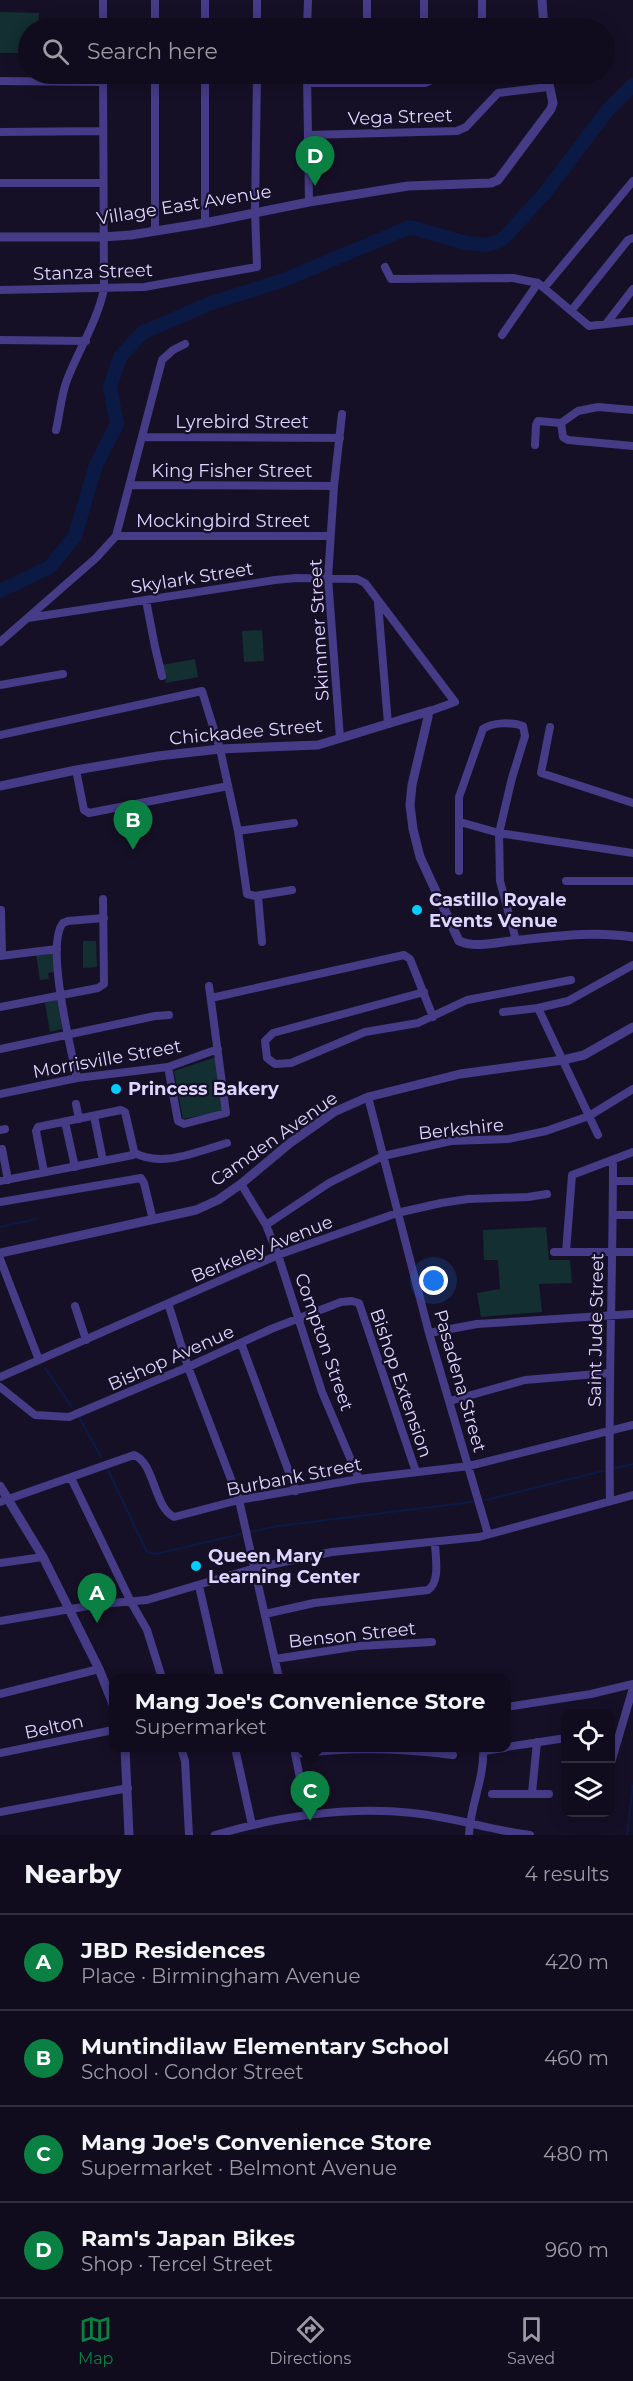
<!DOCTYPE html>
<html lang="en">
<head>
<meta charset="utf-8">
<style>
	body { margin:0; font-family:Montserrat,sans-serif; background:#1e1a2a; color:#f1f3f6 }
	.controls { position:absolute; right:18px; bottom:18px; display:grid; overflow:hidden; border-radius:12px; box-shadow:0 3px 15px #0003 }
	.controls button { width:54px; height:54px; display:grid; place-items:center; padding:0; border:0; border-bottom:2px solid #302c3b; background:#100c1d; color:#f1f3f6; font:30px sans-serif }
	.you { position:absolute; left:434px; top:1281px; width:21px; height:21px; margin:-15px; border:4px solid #fff; border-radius:50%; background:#1a73e8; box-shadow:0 0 0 9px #1a73e833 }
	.badge { display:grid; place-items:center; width:39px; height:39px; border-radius:50%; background:#0b8043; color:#fff; font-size:20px; font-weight:700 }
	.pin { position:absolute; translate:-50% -50px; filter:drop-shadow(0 2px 3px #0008) }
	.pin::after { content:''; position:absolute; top:32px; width:21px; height:18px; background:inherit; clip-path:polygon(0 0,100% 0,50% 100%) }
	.popup { position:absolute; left:109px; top:1674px; width:402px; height:78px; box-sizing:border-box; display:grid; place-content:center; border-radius:12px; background:#100c1d; filter:drop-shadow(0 2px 4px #0005); font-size:20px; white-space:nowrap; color:#9c9ba4 }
	.popup b { font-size:22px; color:#f1f3f6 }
	.popup::after { content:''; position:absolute; left:50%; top:100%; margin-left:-12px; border:12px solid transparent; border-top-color:#100c1d }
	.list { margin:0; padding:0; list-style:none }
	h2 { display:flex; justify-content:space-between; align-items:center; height:78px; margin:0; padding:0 24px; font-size:26px }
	h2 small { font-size:20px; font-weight:400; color:#9c9ba4 }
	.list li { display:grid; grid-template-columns:39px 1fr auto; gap:18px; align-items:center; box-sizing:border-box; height:96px; padding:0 24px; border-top:2px solid #302c3b }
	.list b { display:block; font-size:22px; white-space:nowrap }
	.list p { margin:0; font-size:20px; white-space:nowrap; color:#9c9ba4 }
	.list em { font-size:20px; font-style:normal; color:#9c9ba4 }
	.icon { flex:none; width:33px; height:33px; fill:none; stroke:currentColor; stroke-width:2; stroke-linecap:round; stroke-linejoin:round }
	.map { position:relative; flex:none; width:633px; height:1835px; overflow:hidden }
	.search { position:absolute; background:#100c1d; box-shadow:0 3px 15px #0003; left:18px; right:18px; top:18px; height:66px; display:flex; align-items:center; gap:15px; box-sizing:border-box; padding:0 21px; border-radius:33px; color:#9c9ba4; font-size:22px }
	.sheet { height:462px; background:#100c1d }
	nav { display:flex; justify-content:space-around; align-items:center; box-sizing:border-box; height:84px; border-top:2px solid #302c3b; background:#100c1d; font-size:16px; color:#9c9ba4 }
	nav a { display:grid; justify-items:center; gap:3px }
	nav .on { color:#0b8043 }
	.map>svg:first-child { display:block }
</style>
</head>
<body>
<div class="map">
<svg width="633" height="1835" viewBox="0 0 633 1835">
	<rect width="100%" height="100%" fill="#161027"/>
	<path fill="#132f31" d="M0 12 39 13 38 28H28V53H0Z
		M262 630 264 661 244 662 242 631Z
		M195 659 198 677 166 683 162 665Z
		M83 941H96L97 967 83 968Z
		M53 952 55 972 48 973 49 979 40 980 36 954Z
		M57 999 62 1029 50 1032 45 1003Z
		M216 1057 223 1111 183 1119 174 1071Z
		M546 1227 549 1260H570L572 1283 539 1284 542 1312 481 1317 477 1293 500 1289 498 1260H484L483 1230Z"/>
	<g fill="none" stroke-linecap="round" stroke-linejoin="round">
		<path stroke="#0a1a45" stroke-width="2" d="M0 1227 36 1219
			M45 1368 72 1407
			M79 1417 101 1457
			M612 1469 633 1464
			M108 1470 147 1552 156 1554 241 1534
			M486 1500 603 1471
			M250 1532 278 1526 472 1502
			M627 1835 633 1785"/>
		<path stroke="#0a1a45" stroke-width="14" d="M0 591 50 567 75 536 96 465 117 424 110 387 120 357 142 333 211 303 284 280 410 227 466 243 486 245 502 240 545 193 607 111 633 85"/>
		<path stroke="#453b86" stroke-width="8" d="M205 0V28
			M257 0V28
			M424 0V28
			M482 0V28
			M103 28V0
			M155 28V0
			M307 28 308 0
			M367 28V0
			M155 74V231
			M307 74 309 202
			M0 81 102 82
			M307 83H425L445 74
			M0 132 103 131
			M308 135 457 131 466 127 498 93 548 87
			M0 183H103
			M205 223V74
			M385 267 391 279 513 278 538 283 589 326 633 321
			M544 288 633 181
			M0 290 144 287 257 267 255 211 257 74
			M571 311 628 240 633 238
			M606 324 633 289
			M502 335 538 283
			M0 340 86 341
			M561 423 563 437 568 440 633 446
			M56 430C60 414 61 395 67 380 79 349 97 322 104 289L103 74
			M143 437 340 438
			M535 445 536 425 538 421 561 423 578 411 598 407 633 410
			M130 485 334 486
			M116 536H330
			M146 600 155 647 162 676
			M378 603 388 724
			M28 618 275 580 296 578 357 579 365 583 455 702 430 711 429 714
			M0 642 96 558 116 536 162 360 173 350 185 344
			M0 685 63 674
			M550 727 541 773 633 803
			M0 735 202 691 220 749 238 831 247 894 255 896 292 890
			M340 738 328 578 334 486 342 414
			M76 770 84 810 89 813 228 786
			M460 822 499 833 633 853
			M238 831 294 823
			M459 871V797L483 729C492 722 512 722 523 726L525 736 512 778 499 833 500 881 516 940
			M566 881H633
			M258 896 262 942
			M1 910 2 955
			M0 956 57 949
			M424 992 273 1033 265 1041 267 1058 275 1064 291 1063 365 1032 418 1023 467 1000 571 980
			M211 998 404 955 410 959 433 1017
			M0 1007 98 988 104 984 103 899
			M538 1008 598 1135
			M503 1012 538 1008 568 1001 633 965
			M0 1049 155 1016 169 1015
			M168 1067 178 1121 184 1124 226 1113 209 986
			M77 1078C71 1049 45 945 63 923L68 921 104 918
			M0 1094 77 1078 168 1067 218 1049
			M368 1097 429 1333 488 1534
			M76 1104 79 1119
			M94 1116 103 1161
			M65 1122 75 1167
			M0 1130 5 1129
			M2 1149 8 1180
			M135 1153C162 1168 199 1151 227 1143
			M0 1181 133 1155 134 1151 125 1112 121 1110 38 1127 36 1131 44 1172
			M613 1181H633
			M241 1184 266 1225 278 1255 322 1392 359 1479
			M0 1202 141 1178 144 1183 153 1220
			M613 1215H633
			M266 1225 329 1183 383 1156 451 1141 508 1139 546 1131 589 1116 633 1089
			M554 1252H633
			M566 1252 572 1175 633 1152
			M0 1259 39 1360
			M168 1303 188 1367 239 1500 279 1678
			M75 1306 86 1340
			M429 1333 477 1324 633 1314
			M241 1343 296 1491
			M0 1377 278 1255 397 1213 441 1203 468 1199 528 1197 547 1194
			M0 1387 35 1415 69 1417 188 1367 271 1329 341 1302 352 1301 359 1303 416 1472
			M450 1401 525 1380 609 1373
			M71 1478 131 1602 147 1630 162 1678
			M610 1501C608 1387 613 1274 613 1160
			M0 1502 134 1455C155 1463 153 1506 174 1517L239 1500 359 1479 469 1466 633 1425
			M0 1563 43 1557
			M199 1586 220 1678
			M265 1614 314 1603 428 1590C441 1581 435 1556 435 1542
			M0 1621 100 1604 147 1600 255 1568 332 1552 479 1537 633 1495
			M275 1659 359 1646 432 1642
			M0 1694 99 1669
			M506 1707 591 1694 633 1684
			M506 1747 566 1738
			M181 1748 185 1761 189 1835
			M235 1748 252 1825
			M294 1748 307 1814
			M484 1751 504 1748
			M0 1753 113 1730
			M295 1754C348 1747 400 1748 453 1755
			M610 1766 633 1688
			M532 1793 537 1742
			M492 1794H549
			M0 1812 128 1788
			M215 1835C280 1816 345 1806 413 1813 453 1817 491 1830 530 1835
			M469 1835C470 1805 485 1778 483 1748"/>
		<path stroke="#453b86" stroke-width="9" d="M542 0 544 28
			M0 237H103L131 235 205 223 309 202 408 186 491 183 498 180 551 109 553 103 547 74
			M428 717 412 785 410 805 413 829 420 857 459 941C476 949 502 941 520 940 558 936 595 931 633 937
			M0 786 76 770 158 756 220 749 318 745 430 711
			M0 1253 196 1210 218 1200 241 1184 290 1143 334 1112 368 1097 460 1074 563 1060 584 1055 633 1027
			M0 1486 43 1557 99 1669 113 1704
			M125 1748 129 1835"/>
	</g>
	<g fill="#03cdfe" stroke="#161027" stroke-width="2">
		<circle cx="417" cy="910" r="6"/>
		<circle cx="116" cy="1089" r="6"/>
		<circle cx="196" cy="1566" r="6"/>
	</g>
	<g text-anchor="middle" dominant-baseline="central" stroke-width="4.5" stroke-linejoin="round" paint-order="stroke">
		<g font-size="18" fill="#dfd6ff" stroke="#161027">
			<text transform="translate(400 117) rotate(-2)">Vega Street</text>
			<text transform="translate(184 205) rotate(-9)">Village East Avenue</text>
			<text transform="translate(93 272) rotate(-2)">Stanza Street</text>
			<text x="242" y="422">Lyrebird Street</text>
			<text x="232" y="471">King Fisher Street</text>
			<text x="223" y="521">Mockingbird Street</text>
			<text transform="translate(192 578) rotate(-9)">Skylark Street</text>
			<text transform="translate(319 630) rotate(-93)">Skimmer Street</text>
			<text transform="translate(246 732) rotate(-5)">Chickadee Street</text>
			<text transform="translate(107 1059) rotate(-10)">Morrisville Street</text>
			<text transform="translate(461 1129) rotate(-6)">Berkshire</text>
			<text transform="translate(274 1139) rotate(-35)">Camden Avenue</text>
			<text transform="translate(262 1249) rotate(-22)">Berkeley Avenue</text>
			<text transform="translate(596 1330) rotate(-89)">Saint Jude Street</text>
			<text transform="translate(324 1342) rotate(71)">Compton Street</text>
			<text transform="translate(171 1358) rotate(-24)">Bishop Avenue</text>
			<text transform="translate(460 1381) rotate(74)">Pasadena Street</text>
			<text transform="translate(401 1383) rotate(71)">Bishop Extension</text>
			<text transform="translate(294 1477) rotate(-11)">Burbank Street</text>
			<text transform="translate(352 1635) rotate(-6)">Benson Street</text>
			<text transform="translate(54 1727) rotate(-12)">Belton</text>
		</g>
		<g font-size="18" font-weight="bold" fill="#dfd6ff" stroke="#161027" text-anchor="start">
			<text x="429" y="900">Castillo Royale<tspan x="429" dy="21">Events Venue</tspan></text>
			<text x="128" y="1089">Princess Bakery</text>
			<text x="208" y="1556">Queen Mary<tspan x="208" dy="21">Learning Center</tspan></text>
		</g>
	</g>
</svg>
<div class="controls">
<button><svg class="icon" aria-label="locate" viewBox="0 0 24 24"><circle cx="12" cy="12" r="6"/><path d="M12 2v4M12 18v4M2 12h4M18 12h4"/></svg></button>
<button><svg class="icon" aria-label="layers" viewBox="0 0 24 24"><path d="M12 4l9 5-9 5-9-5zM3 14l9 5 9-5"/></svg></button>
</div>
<div class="you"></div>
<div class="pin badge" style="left:97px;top:1623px">A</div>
<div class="pin badge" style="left:133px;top:850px">B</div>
<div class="pin badge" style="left:310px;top:1821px">C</div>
<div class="popup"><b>Mang Joe's Convenience Store</b>Supermarket</div>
<div class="pin badge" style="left:315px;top:186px">D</div>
<div class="search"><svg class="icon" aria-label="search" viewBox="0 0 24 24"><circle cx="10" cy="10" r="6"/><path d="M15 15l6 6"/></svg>Search here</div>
</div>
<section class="sheet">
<h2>Nearby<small>4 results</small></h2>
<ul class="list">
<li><span class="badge">A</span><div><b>JBD Residences</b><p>Place · Birmingham Avenue</p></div><em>420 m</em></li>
<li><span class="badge">B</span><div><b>Muntindilaw Elementary School</b><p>School · Condor Street</p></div><em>460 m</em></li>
<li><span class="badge">C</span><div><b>Mang Joe's Convenience Store</b><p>Supermarket · Belmont Avenue</p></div><em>480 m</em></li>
<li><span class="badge">D</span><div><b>Ram's Japan Bikes</b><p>Shop · Tercel Street</p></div><em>960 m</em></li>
</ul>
</section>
<nav>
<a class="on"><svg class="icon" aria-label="map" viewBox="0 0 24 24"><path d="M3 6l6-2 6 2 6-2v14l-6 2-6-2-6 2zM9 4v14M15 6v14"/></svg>Map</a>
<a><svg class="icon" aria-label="directions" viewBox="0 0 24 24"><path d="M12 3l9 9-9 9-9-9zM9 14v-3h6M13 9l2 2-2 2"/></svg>Directions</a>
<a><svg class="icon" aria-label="saved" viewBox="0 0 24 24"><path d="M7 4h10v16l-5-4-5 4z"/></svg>Saved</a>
</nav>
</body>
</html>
